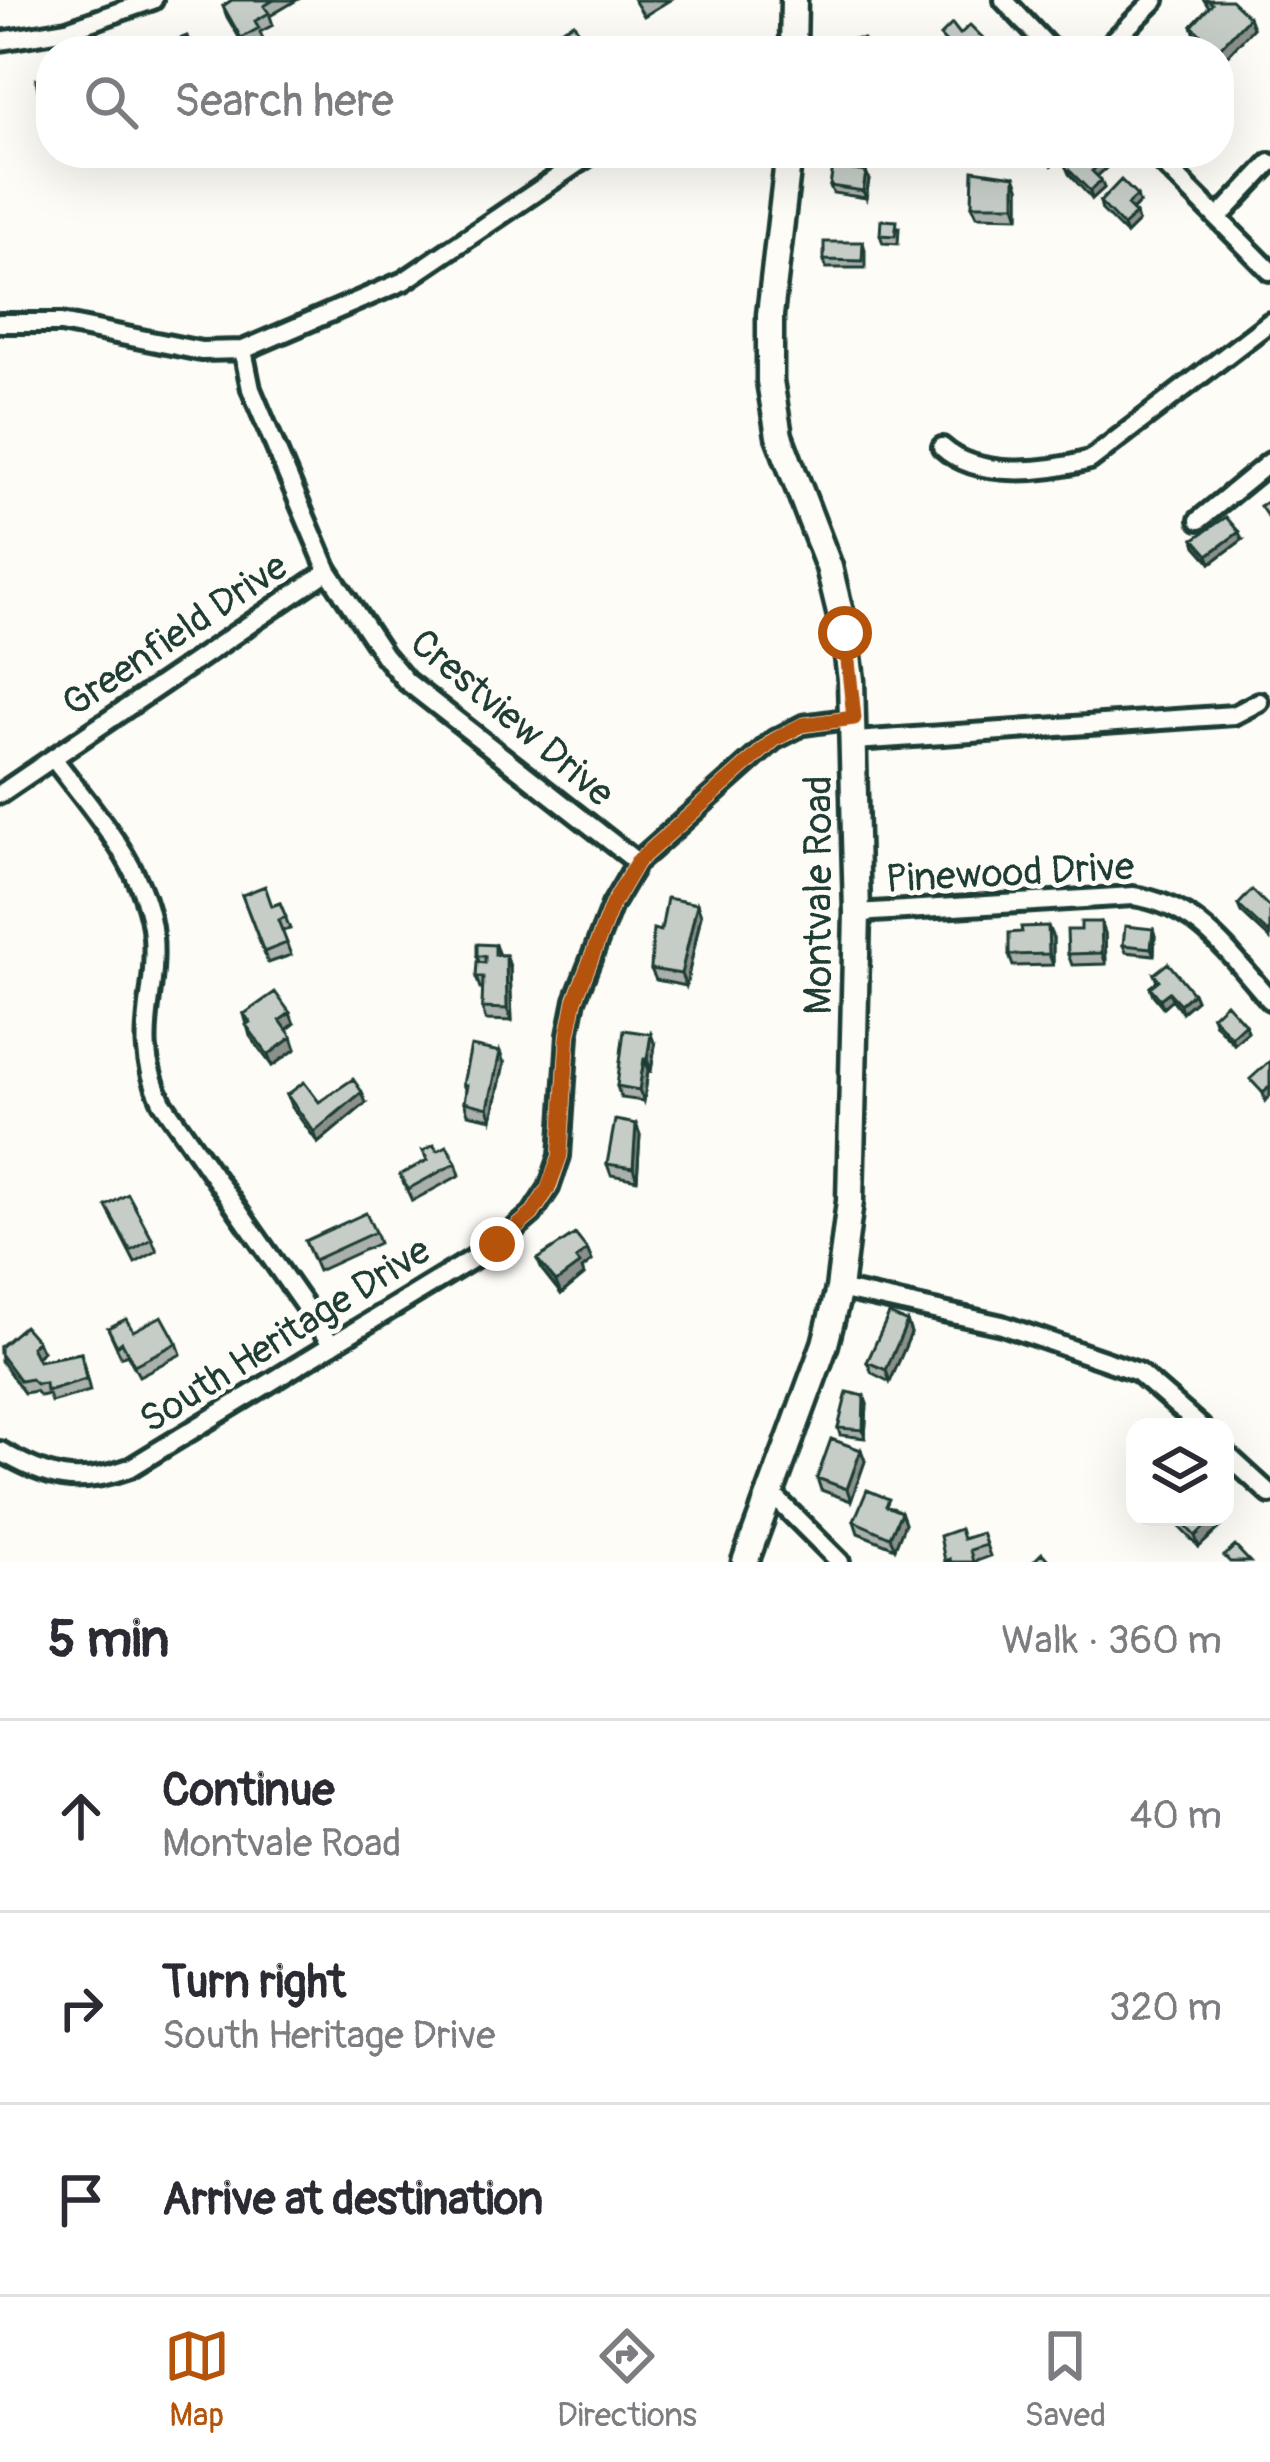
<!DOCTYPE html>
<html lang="en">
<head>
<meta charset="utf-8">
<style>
	body { margin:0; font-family:Pangolin,sans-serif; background:#f2f2f3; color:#2b2b33 }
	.controls { position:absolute; right:36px; bottom:36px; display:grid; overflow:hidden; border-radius:24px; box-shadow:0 12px 48px #0002 }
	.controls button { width:108px; height:108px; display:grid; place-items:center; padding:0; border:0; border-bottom:3px solid #e1e1e2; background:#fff; color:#2b2b33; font:60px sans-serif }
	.stop { position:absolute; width:36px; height:36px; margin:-27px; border:9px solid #b45309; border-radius:50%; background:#fff }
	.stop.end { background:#b45309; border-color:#fff; box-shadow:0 3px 12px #0008 }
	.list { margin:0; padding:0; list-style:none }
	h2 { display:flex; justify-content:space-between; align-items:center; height:156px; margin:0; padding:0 48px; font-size:51px }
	h2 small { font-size:39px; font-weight:400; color:#7c7c81 }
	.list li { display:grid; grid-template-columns:78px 1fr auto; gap:36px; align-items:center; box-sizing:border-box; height:192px; padding:0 48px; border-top:3px solid #e1e1e2 }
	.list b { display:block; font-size:45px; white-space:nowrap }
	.list p { margin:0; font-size:39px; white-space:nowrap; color:#7c7c81 }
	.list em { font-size:39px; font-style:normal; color:#7c7c81 }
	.icon { flex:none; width:66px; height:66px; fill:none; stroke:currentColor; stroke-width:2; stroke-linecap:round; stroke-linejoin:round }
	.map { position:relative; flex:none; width:1270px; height:1562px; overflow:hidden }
	.search { position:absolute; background:#fff; box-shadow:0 12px 48px #0002; left:36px; right:36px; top:36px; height:132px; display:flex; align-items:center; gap:30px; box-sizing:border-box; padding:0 42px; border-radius:48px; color:#7c7c81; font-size:45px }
	.sheet { height:732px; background:#fff }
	nav { display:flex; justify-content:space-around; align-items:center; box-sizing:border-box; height:168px; border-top:3px solid #e1e1e2; background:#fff; font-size:33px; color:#7c7c81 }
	nav a { display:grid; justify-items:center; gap:6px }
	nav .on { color:#b45309 }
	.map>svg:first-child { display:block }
</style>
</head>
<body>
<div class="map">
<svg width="1270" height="1562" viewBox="0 0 1270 1562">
	<rect width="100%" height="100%" fill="#fdfcf7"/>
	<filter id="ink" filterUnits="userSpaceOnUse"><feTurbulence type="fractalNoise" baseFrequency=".00833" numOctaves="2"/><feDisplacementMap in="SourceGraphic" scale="24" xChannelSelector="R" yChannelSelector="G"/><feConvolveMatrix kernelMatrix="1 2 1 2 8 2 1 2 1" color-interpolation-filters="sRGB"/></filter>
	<g filter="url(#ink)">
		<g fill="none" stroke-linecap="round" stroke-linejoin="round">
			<g stroke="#1f3d34" stroke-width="26">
				<path id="street" d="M1004 0 1052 51
					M0 41 67 30 153 0
					M1103 51 1155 0
					M1153 153 1270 271
					M1218 218 1270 163
					M0 323H61L201 351 243 350 404 281 593 153
					M243 350 251 389 328 571 384 655 406 681 637 862
					M942 447C978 480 1047 472 1090 460L1270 322
					M1199 520 1270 462
					M855 741 1234 715 1259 702
					M53 758C92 810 147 868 153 936 158 1002 130 1036 162 1102L332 1345
					M0 794 328 571
					M857 913 1133 896C1200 906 1227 952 1270 1000
					M839 1289 1002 1325 1138 1372 1201 1427
					M0 1451C48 1479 77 1487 130 1468L497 1244 532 1214 549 1188 560 1156 568 1035 575 1000 612 905 637 862 774 740 803 725 854 718
					M1225 1453 1270 1494
					M772 1494 840 1562"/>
			</g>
			<g stroke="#1f3d34" stroke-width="33">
				<path id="secondary" d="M793 51 794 0
					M745 1562 825 1344 839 1289 850 1201 857 913 851 680 845 633 829 567 779 436 770 381V315L789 153"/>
			</g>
			<use href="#street" stroke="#fdfcf7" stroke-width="16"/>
			<use href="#secondary" stroke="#fdfcf7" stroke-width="24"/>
		</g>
		<path fill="#aab0ab" stroke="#1f3d34" stroke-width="3" d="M232 0H297L270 16 273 25 260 32 263 39 246 49 227 17 223 6Z
			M634 0H670L644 16Z
			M1204 0H1208L1253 28 1221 62 1219 60V51H1210L1196 38 1192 26 1209 8Z
			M51 77V134H48L44 123Z
			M1066 167 1105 169 1097 176 1104 188 1092 199 1069 174Z
			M866 172 869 179 866 198 833 193 830 186Z
			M1015 176 1019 187V217L977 216 972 205Z
			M1100 202 1139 203 1132 211 1138 222 1126 234 1102 210Z
			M899 228 898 244 883 243 880 235Z
			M863 242 865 250V268H826L824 260Z
			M1194 539 1242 540 1211 563 1196 546Z
			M242 895 272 906 280 903 290 929 282 931 291 955 268 963Z
			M697 904 701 915 686 986 656 980 651 969 661 931Z
			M1238 905 1270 908V939L1241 912Z
			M1101 922 1105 933 1106 964 1072 965 1068 954 1081 930Z
			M1153 929 1155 936 1154 955 1126 952 1123 945Z
			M1053 938V965L1013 966 1009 955Z
			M495 945 499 955H506L510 967 512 1021 486 1020 482 1008 483 988H480L476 977 479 962 477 956Z
			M1154 974 1193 993 1196 1000 1182 1012 1172 999 1163 1007 1153 995 1150 987 1157 982Z
			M244 1014 294 1024 286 1030 296 1049 272 1066 250 1036Z
			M1212 1016 1245 1024 1248 1032 1234 1044 1215 1024Z
			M655 1045 651 1071 648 1070 644 1101 621 1098 617 1086Z
			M504 1063 492 1119 468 1114 464 1102 466 1092 463 1084Z
			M287 1095 319 1102 366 1103 318 1143 291 1106Z
			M636 1124 640 1135 637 1180 611 1175 607 1164Z
			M423 1151 456 1163 460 1175 412 1201 400 1175 427 1160Z
			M106 1206 152 1239 157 1251 135 1263Z
			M375 1232 379 1243 318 1271 305 1241Z
			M587 1249 592 1261 582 1269 584 1275 561 1294 542 1270 537 1259Z
			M907 1322 911 1333 890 1382 872 1373 867 1362Z
			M108 1328 133 1331 177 1343 181 1354 139 1376 127 1354 121 1357Z
			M0 1347 42 1352 36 1357 38 1361 81 1353 90 1391 51 1402 48 1394 40 1396 35 1391 24 1393 1 1361Z
			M864 1396 867 1404 865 1438 840 1435 838 1428Z
			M861 1450 865 1461 851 1501 821 1490 817 1478Z
			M893 1508 901 1512 905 1523 895 1548 858 1533 854 1521Z
			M1177 1517 1228 1520 1199 1547 1181 1529Z
			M982 1533 990 1556 974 1562H945L963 1539Z"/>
		<path fill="#8b908b" stroke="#1f3d34" stroke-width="3" d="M1249 17 1253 28 1221 62 1217 51Z
			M985 40 987 48 984 51H973Z
			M1048 153H1064L1052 165Z
			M1102 161 1105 169 1095 178 1092 171Z
			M866 172 869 179 866 198 863 191Z
			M1015 176 1019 187V217L1015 205Z
			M1101 180 1104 188 1092 199 1090 191Z
			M1137 196 1139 203 1129 213 1127 205Z
			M1136 214 1138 222 1126 234 1123 226Z
			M1239 532 1242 540 1211 563 1208 555Z
			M697 904 701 915 686 986 681 974Z
			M1101 922 1105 933 1106 964 1102 953Z
			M1048 926 1053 938V965L1049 954Z
			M1153 929 1155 936 1154 955 1151 948Z
			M506 955 510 967 512 1021 507 1009Z
			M1169 992 1172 999 1163 1007 1160 999Z
			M1193 993 1196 1000 1182 1012 1180 1004Z
			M290 1013 294 1024 284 1032 280 1020Z
			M1245 1024 1248 1032 1234 1044 1231 1037Z
			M651 1034 655 1045 651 1071 647 1059Z
			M292 1037 296 1049 272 1066 268 1055Z
			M500 1052 504 1063 492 1119 488 1108Z
			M644 1059 648 1070 644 1101 639 1090Z
			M1270 1086V1096L1265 1101 1263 1093Z
			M362 1092 366 1103 318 1143 314 1132Z
			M636 1124 640 1135 637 1180 633 1168Z
			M587 1249 592 1261 582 1269 584 1275 561 1294 556 1282 576 1259Z
			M907 1322 911 1333 890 1382 886 1370Z
			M37 1341 42 1352 35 1358 31 1347Z
			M864 1396 867 1404 865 1438 863 1430Z
			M861 1450 865 1461 851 1501 847 1489Z
			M901 1512 905 1523 895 1548 890 1537Z
			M1225 1512 1228 1520 1199 1547 1195 1536 1215 1517H1225Z"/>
		<path fill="#c6cdc7" stroke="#1f3d34" stroke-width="3" d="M232 0H274L264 6 269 13 255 21 259 28 241 38 223 6Z
			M1208 0H1231L1249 17 1217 51 1192 26 1212 4Z
			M574 23 585 45 573 51H546L541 40Z
			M952 24 960 34 970 25 985 40 973 51H954L940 36Z
			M187 36 193 51H140L139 48 165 39 167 44Z
			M844 39H863V51H845Z
			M1164 43 1173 51H1158Z
			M51 77V121L44 123 36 79Z
			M1080 153H1094L1102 161 1092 171 1101 180 1090 191 1066 167Z
			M833 167 866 172 863 191 830 186Z
			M973 170 1015 176V205H972Z
			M1121 180 1137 196 1127 205 1136 214 1123 226 1100 202Z
			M881 220 897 221 895 236 880 235Z
			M824 242H863L862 261 824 260Z
			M1270 500V520L1260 506Z
			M1226 517 1239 532 1208 555 1194 539Z
			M265 886 272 906 280 903 286 917 278 920 287 943 264 952 242 895Z
			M1252 890 1270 908V930L1268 933 1238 905Z
			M667 898 697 904 681 974 651 969 653 929 661 931Z
			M1081 922H1101L1102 953 1068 954 1067 930H1081Z
			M1048 926 1049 954 1009 955V933L1022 932 1021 927Z
			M1125 926 1153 929 1151 948 1123 945Z
			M477 944 495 945V955H506L507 1009 482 1008 483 977H476L477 962 485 963V956H477Z
			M1168 963 1193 993 1180 1004 1169 992 1160 999 1150 987 1159 980 1154 974Z
			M275 992 290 1013 280 1020 292 1037 268 1055 246 1025 250 1022 244 1014Z
			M1226 1003 1245 1024 1231 1037 1212 1016Z
			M624 1030 651 1034 647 1059H644L639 1090 617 1086Z
			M471 1046 500 1052 488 1108 464 1102 467 1085 463 1084Z
			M1270 1061V1086L1263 1093 1250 1079Z
			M353 1079 362 1092 314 1132 287 1095 304 1082 319 1102Z
			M615 1120 636 1124 633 1168 607 1164Z
			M434 1145 437 1151 447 1146 456 1163 408 1189 400 1175 428 1160 423 1151Z
			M128 1194 152 1239 131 1251 106 1206Z
			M366 1213 375 1232 314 1260 305 1241Z
			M575 1234 587 1249 576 1259 580 1264 556 1282 537 1259Z
			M889 1314 907 1322 886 1370 867 1362Z
			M162 1316 177 1343 134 1365 122 1342 117 1346 108 1328 126 1319 133 1331Z
			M24 1326 37 1341 31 1347 38 1361 81 1353 86 1379 46 1391 45 1383 36 1384 31 1379 20 1381 0 1354V1347Z
			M847 1392 864 1396 863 1430 838 1428Z
			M831 1439 861 1450 847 1489 817 1478Z
			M867 1490 889 1499 886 1506 901 1512 890 1537 854 1521Z
			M1177 1517H1215L1195 1536Z
			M960 1529 963 1539 982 1533 986 1545 970 1550 973 1562H951L950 1559 945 1561 940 1536Z
			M1235 1546 1250 1562H1230L1224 1556Z
			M1042 1553 1050 1562H1033Z"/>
	</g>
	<g fill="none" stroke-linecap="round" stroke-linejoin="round" filter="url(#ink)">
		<path stroke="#b45309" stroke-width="15" d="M497 1244 532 1214 548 1189 560 1156 568 1035 575 1000 612 905 637 862 774 740 802 725 854 718 845 633"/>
	</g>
	<g text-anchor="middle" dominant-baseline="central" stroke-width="10" stroke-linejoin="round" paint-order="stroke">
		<g font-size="39" fill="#1f3d34" stroke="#fdfcf7">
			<text transform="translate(175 635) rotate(-34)">Greenfield Drive</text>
			<text transform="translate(512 718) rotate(40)">Crestview Drive</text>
			<text transform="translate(1010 873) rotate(-3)">Pinewood Drive</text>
			<text transform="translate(818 895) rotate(-90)">Montvale Road</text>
			<text transform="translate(285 1335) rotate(-32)">South Heritage Drive</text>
		</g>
	</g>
</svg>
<div class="controls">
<button><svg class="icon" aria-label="layers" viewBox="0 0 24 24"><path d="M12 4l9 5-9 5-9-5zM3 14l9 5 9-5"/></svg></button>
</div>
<div class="stop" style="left:845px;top:633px"></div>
<div class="stop end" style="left:497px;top:1244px"></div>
<div class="search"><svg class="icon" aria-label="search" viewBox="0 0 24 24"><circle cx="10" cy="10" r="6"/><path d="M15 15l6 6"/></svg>Search here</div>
</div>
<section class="sheet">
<h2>5 min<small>Walk · 360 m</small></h2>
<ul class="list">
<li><svg class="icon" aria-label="ahead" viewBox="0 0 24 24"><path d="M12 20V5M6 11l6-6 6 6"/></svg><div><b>Continue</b><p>Montvale Road</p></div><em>40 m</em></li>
<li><svg class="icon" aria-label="right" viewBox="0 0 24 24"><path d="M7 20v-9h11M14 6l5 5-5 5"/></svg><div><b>Turn right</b><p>South Heritage Drive</p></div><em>320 m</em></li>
<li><svg class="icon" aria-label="arrive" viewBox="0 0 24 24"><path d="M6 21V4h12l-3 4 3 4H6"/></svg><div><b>Arrive at destination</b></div></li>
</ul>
</section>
<nav>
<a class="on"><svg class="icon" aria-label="map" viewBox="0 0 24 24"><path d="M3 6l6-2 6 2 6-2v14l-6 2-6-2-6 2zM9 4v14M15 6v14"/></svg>Map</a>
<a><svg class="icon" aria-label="directions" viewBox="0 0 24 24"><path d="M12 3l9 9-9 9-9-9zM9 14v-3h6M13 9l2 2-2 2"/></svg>Directions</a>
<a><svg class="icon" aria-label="saved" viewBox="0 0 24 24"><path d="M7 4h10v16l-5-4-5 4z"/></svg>Saved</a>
</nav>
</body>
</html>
